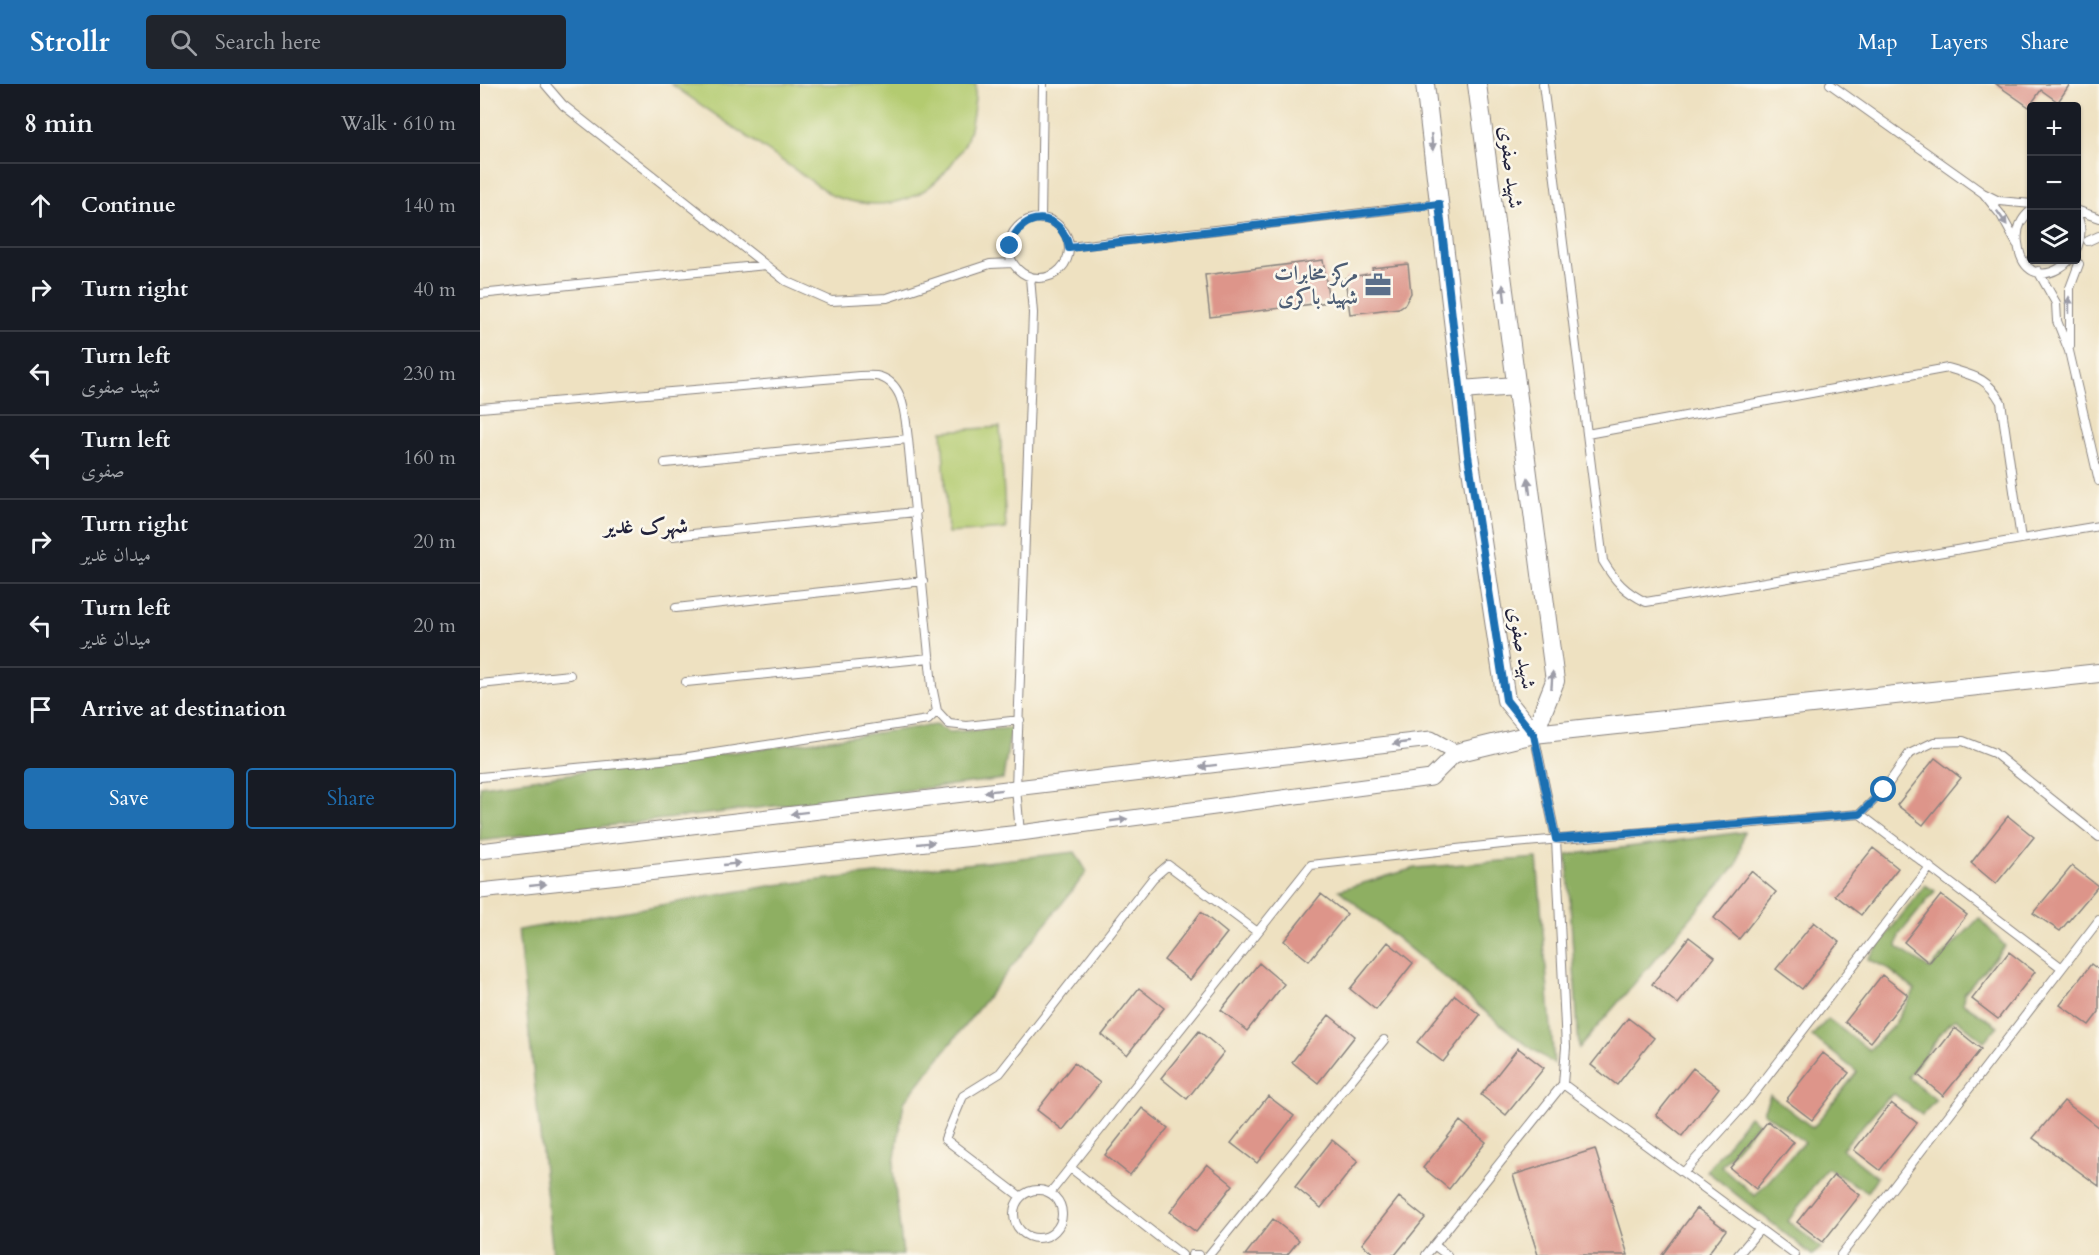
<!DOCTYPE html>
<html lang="en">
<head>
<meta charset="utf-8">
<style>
	body { margin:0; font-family:Cardo,Amiri,serif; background:#20242c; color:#f1f3f6 }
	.controls { position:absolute; right:18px; top:18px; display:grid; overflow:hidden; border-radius:6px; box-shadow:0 2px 4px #0004 }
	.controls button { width:54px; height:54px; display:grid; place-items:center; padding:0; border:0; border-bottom:2px solid #363941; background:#171b24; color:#f1f3f6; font:30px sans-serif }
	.stop { position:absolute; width:18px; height:18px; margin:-14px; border:4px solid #1f6fb2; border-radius:50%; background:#fff }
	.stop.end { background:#1f6fb2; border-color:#fff; box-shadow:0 2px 6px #0008 }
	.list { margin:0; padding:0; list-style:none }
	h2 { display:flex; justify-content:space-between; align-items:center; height:78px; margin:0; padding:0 24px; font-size:26px }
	h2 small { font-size:20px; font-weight:400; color:#9ea1a6 }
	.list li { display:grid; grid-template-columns:39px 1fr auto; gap:18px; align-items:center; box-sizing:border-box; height:84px; padding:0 24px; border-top:2px solid #363941 }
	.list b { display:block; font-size:22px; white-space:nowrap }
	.list p { margin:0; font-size:20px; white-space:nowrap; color:#9ea1a6 }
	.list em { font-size:20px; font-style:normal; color:#9ea1a6 }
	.actions { display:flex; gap:12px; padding:18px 24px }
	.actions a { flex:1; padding:14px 0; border:2px solid #1f6fb2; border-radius:6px; text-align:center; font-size:21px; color:#1f6fb2 }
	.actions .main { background:#1f6fb2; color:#fff }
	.icon { flex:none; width:33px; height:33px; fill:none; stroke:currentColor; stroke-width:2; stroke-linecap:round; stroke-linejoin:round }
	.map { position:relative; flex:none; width:1619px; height:1171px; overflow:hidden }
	header { display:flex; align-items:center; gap:36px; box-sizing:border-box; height:84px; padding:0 30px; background:#1f6fb2; color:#fff }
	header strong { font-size:28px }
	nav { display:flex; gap:33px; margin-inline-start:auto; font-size:21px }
	.search { width:420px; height:54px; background:#20242c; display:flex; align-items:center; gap:15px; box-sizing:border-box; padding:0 21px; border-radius:6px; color:#9ea1a6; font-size:22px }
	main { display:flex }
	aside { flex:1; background:#171b24 }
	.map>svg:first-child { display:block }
</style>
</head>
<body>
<header>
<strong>Strollr</strong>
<div class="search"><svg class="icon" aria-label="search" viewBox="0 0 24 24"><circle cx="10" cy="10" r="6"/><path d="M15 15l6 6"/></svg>Search here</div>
<nav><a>Map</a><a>Layers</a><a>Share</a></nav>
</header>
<main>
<aside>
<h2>8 min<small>Walk · 610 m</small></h2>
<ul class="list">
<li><svg class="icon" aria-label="ahead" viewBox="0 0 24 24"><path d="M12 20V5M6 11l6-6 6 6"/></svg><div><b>Continue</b></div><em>140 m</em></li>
<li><svg class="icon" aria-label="right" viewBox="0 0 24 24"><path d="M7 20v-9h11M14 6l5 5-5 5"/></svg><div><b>Turn right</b></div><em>40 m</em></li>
<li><svg class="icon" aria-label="left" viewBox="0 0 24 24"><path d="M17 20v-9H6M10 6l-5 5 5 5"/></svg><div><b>Turn left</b><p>شهید صفوی</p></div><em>230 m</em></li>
<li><svg class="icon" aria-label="left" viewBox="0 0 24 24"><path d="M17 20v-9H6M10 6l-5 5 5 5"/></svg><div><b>Turn left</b><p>صفوی</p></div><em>160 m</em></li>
<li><svg class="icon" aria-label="right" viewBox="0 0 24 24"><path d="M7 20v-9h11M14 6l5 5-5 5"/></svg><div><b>Turn right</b><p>میدان غدیر</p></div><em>20 m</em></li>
<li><svg class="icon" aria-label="left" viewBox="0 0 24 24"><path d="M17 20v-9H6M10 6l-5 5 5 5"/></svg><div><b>Turn left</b><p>میدان غدیر</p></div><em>20 m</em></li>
<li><svg class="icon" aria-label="arrive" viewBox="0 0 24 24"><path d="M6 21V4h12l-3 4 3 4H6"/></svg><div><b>Arrive at destination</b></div></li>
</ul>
<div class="actions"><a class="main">Save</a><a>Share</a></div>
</aside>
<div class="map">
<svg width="1619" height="1171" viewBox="0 0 1619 1171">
	<rect width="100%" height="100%" fill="#fbf7ec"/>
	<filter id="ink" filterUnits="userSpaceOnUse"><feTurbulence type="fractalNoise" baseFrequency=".0167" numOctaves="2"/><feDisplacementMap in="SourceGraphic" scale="12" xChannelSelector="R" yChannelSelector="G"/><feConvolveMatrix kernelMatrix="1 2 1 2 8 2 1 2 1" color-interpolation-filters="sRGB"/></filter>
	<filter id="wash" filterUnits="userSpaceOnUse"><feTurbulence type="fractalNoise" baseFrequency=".008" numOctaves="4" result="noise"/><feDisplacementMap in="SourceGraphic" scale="24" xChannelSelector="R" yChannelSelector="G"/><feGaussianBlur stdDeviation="1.35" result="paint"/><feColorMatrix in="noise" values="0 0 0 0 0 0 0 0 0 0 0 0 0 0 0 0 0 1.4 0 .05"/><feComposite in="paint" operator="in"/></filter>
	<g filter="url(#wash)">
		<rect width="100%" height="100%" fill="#eee1c1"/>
		<path fill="#b3cb70" stroke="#6a7656" stroke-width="1.5" d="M191 0H496C495 19 493 37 487 55 485 62 479 69 475 75 445 120 401 129 353 112Z
			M520 343 526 445 468 449 462 347Z"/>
		<path fill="#8eaf62" stroke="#58684e" stroke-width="1.5" d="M455 641 469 648 531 644 523 695 0 757V702Z
			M1264 748 1257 780 1099 964 1087 771Z
			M595 768 607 788 424 1018 413 1086 423 1171H73L38 846 295 801Z
			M1057 774 1074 980 1037 954 859 806 935 784Z
			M1445 801 1455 807 1419 851 1417 863 1450 885 1499 834 1525 862 1484 909 1483 919 1518 942 1504 957 1476 935 1468 940 1428 993 1456 1016 1442 1031 1414 1010 1406 1015 1362 1065 1397 1093 1387 1108 1347 1084 1308 1137 1341 1164 1332 1171 1227 1087 1269 1032 1278 1039 1241 1082 1275 1112 1324 1058 1283 1028 1290 1011 1333 1044 1377 988 1332 952 1348 935 1389 966 1414 941 1435 906 1407 884 1388 875Z"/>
		<g id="blocks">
			<path fill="#dd958a" d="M1516 0H1590L1578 18 1561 6 1549 23Z
				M843 176 849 218 730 233 725 191Z
				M928 180 931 209 925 220 919 224 870 230 865 194 893 189 892 184Z
				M1455 674 1481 694 1443 741 1417 721Z
				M1528 732 1554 753 1516 800 1491 779Z
				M1393 764 1418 784 1381 831 1355 811Z
				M1592 782 1618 802 1580 847 1553 829Z
				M1271 787 1296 808 1259 855 1234 834Z
				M841 810 867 830 829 877 804 857Z
				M1461 811 1487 831 1449 879 1424 858Z
				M721 828 747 849 710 896 684 876Z
				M1334 838 1359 858 1322 905 1296 885Z
				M1209 853 1235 873 1198 920 1172 900Z
				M908 858 933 879 896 926 870 905Z
				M1529 868 1555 888 1518 935 1492 915Z
				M779 879 804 900 767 947 741 926Z
				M1611 880 1619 886V928L1609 941 1580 921Z
				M1402 891 1428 911 1391 958 1365 938Z
				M659 904 684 924 647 971 622 951Z
				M975 911 1000 931 963 978 937 958Z
				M849 931 875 952 838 999 812 978Z
				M1148 934 1174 954 1137 1001 1111 981Z
				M1475 944 1501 965 1463 1012 1438 991Z
				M719 947 744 968 707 1015 681 994Z
				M1038 964 1064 984 1026 1031 1001 1011Z
				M1343 969 1369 989 1332 1036 1306 1016Z
				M594 979 620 999 583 1046 557 1026Z
				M1213 984 1239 1004 1202 1052 1176 1031Z
				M788 1012 814 1032 777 1079 751 1059Z
				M1584 1017 1619 1044V1102L1553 1054Z
				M1411 1019 1437 1039 1400 1086 1374 1066Z
				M662 1024 688 1044 650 1091 625 1071Z
				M980 1037 1006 1058 969 1105 943 1084Z
				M1288 1037 1314 1058 1276 1105 1250 1084Z
				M852 1056 878 1077 841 1124 815 1103Z
				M1115 1065 1148 1171H1058L1033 1091Z
				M727 1080 753 1101 716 1148 690 1128Z
				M1354 1091 1380 1111 1343 1158 1317 1138Z
				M919 1113 945 1134 915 1171H895L882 1160Z
				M1217 1124 1246 1146 1227 1171H1182Z
				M793 1135 819 1156 807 1171H765Z"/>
		</g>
	</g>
	<g filter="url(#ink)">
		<use href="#blocks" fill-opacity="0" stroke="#88827e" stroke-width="1.5"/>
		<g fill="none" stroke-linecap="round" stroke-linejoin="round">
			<g stroke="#88827e" stroke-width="10">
				<path id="service" d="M65 0 83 21 306 197 351 217 407 214 510 180 533 179
					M1063 0 1123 477C1135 497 1145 508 1166 518L1619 442
					M1350 0 1503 109 1519 117 1552 120
					M1504 110 1521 131 1537 160
					M1552 126C1541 134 1536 146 1538 159 1545 221 1619 176 1596 129
					M1596 126 1619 134
					M529 164a30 30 0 1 1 60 0a30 30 0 1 1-60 0Z
					M561 135 563 0
					M1608 157 1619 152
					M589 163 959 120
					M1558 187 1576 219 1577 237 1589 267 1619 397
					M0 210 286 181
					M1590 262V204L1599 180
					M0 324 368 293C377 292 387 291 396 292 425 297 425 333 428 355L452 602 457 627 469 640 487 642 540 636
					M1107 350 1468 284C1494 292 1507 293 1521 318L1541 455
					M185 379 428 355
					M192 452 436 428
					M196 524 443 497
					M206 598 450 574
					M0 600 90 591
					M0 693 202 674 448 636 457 627
					M1380 730 1404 706 1429 670 1454 658 1483 657 1514 669 1619 753
					M540 749 536 704 553 229 550 193
					M1582 884 1619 836
					M1083 1000 1315 1171
					M592 1085 702 1171
					M1204 1088 1269 1016 1450 783
					M534 1130a24 24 0 1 1 48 0a24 24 0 1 1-48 0Z
					M570 1109 831 781 1022 760 1380 730 1582 884 1361 1171
					M541 1113 465 1055 483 1012 520 989 673 794 688 781 776 847
					M954 1161 967 1171
					M712 1171H718
					M729 1171 904 956
					M946 1171 1083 1000 1086 963 1076 755 1054 650
					M1258 1171 1280 1145"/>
			</g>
			<g stroke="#88827e" stroke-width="17">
				<path id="minor" d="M0 767 951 655 976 669 951 694 540 749 0 807"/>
			</g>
			<g stroke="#88827e" stroke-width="20">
				<path id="tertiary" d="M945 0 989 371 1026 616 1054 650 1075 597 997 0
					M981 306 1036 302
					M976 669 1054 650 1619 589"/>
			</g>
			<use href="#service" stroke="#fff" stroke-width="8"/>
			<use href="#minor" stroke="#fff" stroke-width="15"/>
			<use href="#tertiary" stroke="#fff" stroke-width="18"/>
		</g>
		<defs><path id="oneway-solid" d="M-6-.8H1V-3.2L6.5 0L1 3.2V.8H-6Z" transform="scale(1.5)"/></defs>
		<g fill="#9c9ca7">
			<use href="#oneway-solid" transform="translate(952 58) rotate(84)"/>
			<use href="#oneway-solid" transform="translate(1522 134) rotate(55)"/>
			<use href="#oneway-solid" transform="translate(1024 209) rotate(-97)"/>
			<use href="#oneway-solid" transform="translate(1589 221) rotate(-90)"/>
			<use href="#oneway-solid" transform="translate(1049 402) rotate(-97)"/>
			<use href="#oneway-solid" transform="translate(1072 596) rotate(-86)"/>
			<use href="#oneway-solid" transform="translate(921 659) rotate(172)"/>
			<use href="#oneway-solid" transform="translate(728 682) rotate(173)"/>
			<use href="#oneway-solid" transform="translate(513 707) rotate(173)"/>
			<use href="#oneway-solid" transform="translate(319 729) rotate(173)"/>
			<use href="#oneway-solid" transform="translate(639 736) rotate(-8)"/>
			<use href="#oneway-solid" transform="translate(446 759) rotate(-6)"/>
			<use href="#oneway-solid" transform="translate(252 780) rotate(-6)"/>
			<use href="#oneway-solid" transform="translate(58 801) rotate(-6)"/>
		</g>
	</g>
	<g fill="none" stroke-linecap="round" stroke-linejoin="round" filter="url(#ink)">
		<path stroke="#1f6fb2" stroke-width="8" d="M530 162C540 126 582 126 589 164L959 120 988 371 1026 616 1054 651 1076 755 1380 730 1404 706"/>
	</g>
	<defs>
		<g id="office-bare" transform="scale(2.07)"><path d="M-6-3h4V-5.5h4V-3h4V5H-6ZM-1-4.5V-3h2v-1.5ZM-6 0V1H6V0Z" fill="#5c6f8a" stroke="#fbf7ec" stroke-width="2.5" paint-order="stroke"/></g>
	</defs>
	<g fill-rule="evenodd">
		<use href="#office-bare" x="898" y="201"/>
	</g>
	<g text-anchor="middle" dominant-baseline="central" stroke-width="5" stroke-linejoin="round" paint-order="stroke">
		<g font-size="21" fill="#22223b" stroke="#fbf7ec">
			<text transform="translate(1031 83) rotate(83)">شهید صفوی</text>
			<text transform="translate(1042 564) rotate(80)">شهید صفوی</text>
		</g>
		<g font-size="21" font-weight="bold" fill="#4e5e75" stroke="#fbf7ec" text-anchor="end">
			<text x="878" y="189">مرکز مخابرات<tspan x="878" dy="24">شهید باکری</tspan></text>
		</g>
		<g font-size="22" font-weight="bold" fill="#22223b" stroke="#fbf7ec">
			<text x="166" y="442">شهرک غدیر</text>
		</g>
	</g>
</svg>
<div class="controls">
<button>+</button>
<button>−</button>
<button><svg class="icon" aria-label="layers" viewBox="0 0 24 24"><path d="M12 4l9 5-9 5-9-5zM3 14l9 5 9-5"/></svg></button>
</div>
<div class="stop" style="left:1404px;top:706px"></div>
<div class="stop end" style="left:530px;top:162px"></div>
</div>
</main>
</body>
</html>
